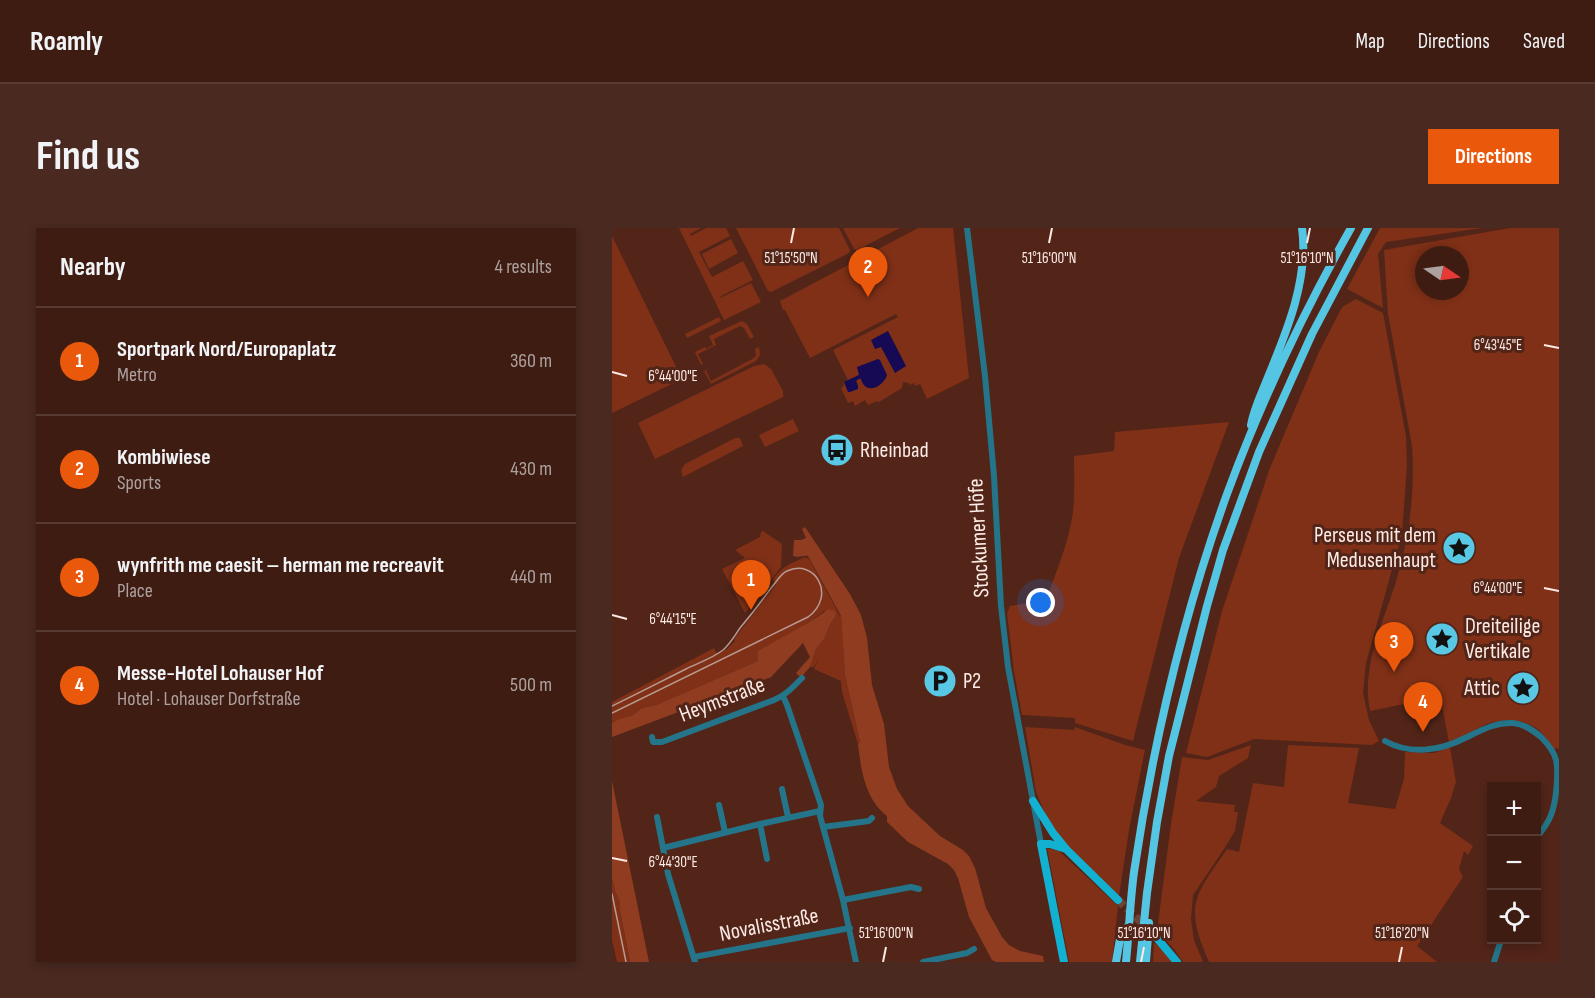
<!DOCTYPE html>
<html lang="en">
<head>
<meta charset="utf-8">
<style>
	body { margin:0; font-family:"Sofia Sans Condensed",sans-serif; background:#492920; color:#f1f3f6 }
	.controls { position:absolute; right:18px; bottom:18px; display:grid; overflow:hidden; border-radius:0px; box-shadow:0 3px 9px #0003 }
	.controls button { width:54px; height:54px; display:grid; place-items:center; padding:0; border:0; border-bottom:2px solid #573a32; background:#3e1c12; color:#f1f3f6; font:30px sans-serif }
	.compass { position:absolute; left:803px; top:18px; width:54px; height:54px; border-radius:50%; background:#3e1c12; box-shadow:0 3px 9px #0003; rotate:103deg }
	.you { position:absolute; left:429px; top:375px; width:21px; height:21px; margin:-15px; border:4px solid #fff; border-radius:50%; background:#1a73e8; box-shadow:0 0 0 9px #1a73e833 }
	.badge { display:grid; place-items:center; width:39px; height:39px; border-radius:50%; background:#ea580c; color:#fff; font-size:20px; font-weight:700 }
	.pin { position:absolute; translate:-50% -50px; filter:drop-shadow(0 2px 3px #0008) }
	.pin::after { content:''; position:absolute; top:32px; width:21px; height:18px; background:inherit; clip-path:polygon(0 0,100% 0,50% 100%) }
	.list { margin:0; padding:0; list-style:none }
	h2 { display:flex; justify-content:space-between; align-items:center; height:78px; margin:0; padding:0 24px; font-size:26px }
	h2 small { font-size:20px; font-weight:400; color:#ada19f }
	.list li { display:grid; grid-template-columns:39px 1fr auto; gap:18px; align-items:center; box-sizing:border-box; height:108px; padding:0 24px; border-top:2px solid #573a32 }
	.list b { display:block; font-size:22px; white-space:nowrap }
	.list p { margin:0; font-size:20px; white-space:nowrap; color:#ada19f }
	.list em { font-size:20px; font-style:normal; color:#ada19f }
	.icon { flex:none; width:33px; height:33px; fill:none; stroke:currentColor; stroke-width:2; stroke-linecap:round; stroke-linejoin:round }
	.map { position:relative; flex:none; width:947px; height:734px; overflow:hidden; border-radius:0px }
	header { display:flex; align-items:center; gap:36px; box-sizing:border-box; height:84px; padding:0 30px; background:#3e1c12; border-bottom:2px solid #573a32 }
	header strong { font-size:28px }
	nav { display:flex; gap:33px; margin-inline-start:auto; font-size:21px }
	.intro { display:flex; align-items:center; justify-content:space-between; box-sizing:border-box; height:144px; padding:0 36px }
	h1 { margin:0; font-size:42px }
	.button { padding:15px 27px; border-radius:0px; background:#ea580c; color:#fff; font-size:21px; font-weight:700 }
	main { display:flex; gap:36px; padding:0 36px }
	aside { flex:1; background:#3e1c12; border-radius:0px; box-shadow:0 3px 9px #0003 }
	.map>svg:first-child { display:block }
</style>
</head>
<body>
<header>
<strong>Roamly</strong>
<nav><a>Map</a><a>Directions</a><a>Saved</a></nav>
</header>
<div class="intro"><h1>Find us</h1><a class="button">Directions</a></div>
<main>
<aside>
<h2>Nearby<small>4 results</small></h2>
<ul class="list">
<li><span class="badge">1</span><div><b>Sportpark Nord/Europaplatz</b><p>Metro</p></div><em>360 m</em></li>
<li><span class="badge">2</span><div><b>Kombiwiese</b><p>Sports</p></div><em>430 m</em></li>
<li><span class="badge">3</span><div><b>wynfrith me caesit – herman me recreavit</b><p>Place</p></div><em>440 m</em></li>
<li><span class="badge">4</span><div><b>Messe-Hotel Lohauser Hof</b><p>Hotel · Lohauser Dorfstraße</p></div><em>500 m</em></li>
</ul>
</aside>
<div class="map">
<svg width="947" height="734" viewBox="0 0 947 734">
	<rect width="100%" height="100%" fill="#522518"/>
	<path fill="#7f3017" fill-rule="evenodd" d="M67 0H89L78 6 79 8 94 0H114L118 8 87 24 100 49 131 33 141 52 109 68 108 70 139 55 149 74 112 92Z
		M124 0H227L238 22 237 25 159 64 156 63Z
		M231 0H288L245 22 242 21Z
		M306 0H341L357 150 315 171 308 156 303 158 302 155 298 157 297 155 291 154 290 160 267 174 265 173 256 177 253 172 243 178 241 173 236 175 229 160 232 158 231 155 232 154 236 163 246 158 244 152 249 150 266 131 254 137 247 147 236 152 221 122 286 89 284 86 198 130 173 82H171L168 73Z
		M768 0H870L774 14 766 26 771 80 735 61Z
		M898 0H947V521L944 520 942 522C937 514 931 505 924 500 907 489 885 491 868 499 858 505 848 510 837 514L829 472 819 474 817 471 758 483C749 436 772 394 785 350 798 306 803 262 800 218L776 86 772 22ZM812 27H848V63H812Z
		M0 8 70 151 0 185Z
		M119 11 126 25 97 41 90 26Z
		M744 71 771 85 794 208 795 238 790 306 754 435 751 465 757 492 767 513 760 517 642 511 595 529 574 525 610 383 658 240 707 124 730 79Z
		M107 89 109 93 75 110 73 106Z
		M130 93 135 96 142 109 138 111 132 100 128 98 102 111 104 117 86 126 91 136 89 137 83 124 93 119 94 121 101 117 97 108Z
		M147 119 148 127 144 133 99 156 92 143 94 142 99 153 142 130 144 127 143 121Z
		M152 136 159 141 171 163V169L43 231 26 195 142 138Z
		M181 191 187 203 153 219 147 207Z
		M617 194 567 330 521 513 463 495V490L410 487 402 444 395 385 398 378 434 372C444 344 457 314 461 284 463 265 462 246 462 228L502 223 503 204Z
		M123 210H128L131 218 71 249 69 242 73 236Z
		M151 303 170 316 169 339 133 385 110 341 133 330 123 322 148 309 149 304Z
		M193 329 197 331 228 388H229L233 447 248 514 246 516 230 464 229 453 202 441 207 431 202 439H198L204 421 212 411 218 397 224 387 212 383 146 433 44 477 30 480 21 487 7 491 0 495V474L102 420 105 426 115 421 123 413 122 411 164 356 161 351C172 337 178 336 193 329Z
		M413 499 462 502 463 499 513 517 533 522 517 602 507 668 443 605 435 590 424 564Z
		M639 517 636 530 607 548 604 559 584 573 623 577 622 584H626L623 603 612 621 581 667 579 691 582 712 591 734H571L562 721 545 703 559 596 570 529 596 532Z
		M676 517 747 520 736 575 783 581 792 551 793 524 822 525 838 519 844 554 839 570 828 595 861 618 856 627 852 623 847 641 851 649 805 718 825 734H597C572 677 582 669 615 621L627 624 641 555 672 559Z
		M435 620 447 623 506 678 500 734H457Z
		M0 650 3 663 8 674V684L18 734H5L0 712Z
		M542 715 549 720 560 734H541Z"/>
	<path fill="#903c21" d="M193 299 238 366 249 387 255 410 260 457 272 496 277 539 285 561 296 578 328 608 351 622 357 628 363 640 374 680 390 709 397 717 408 723 431 728 432 734H384L380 732 357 689 346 650 342 642 336 636 296 614 275 594V588C253 571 249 542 246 516L248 514 233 447 229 388 196 328C191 327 188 330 181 328L182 312H189L194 310 190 301Z
		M217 381 223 383 224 387 218 397 212 411 204 421 198 439 190 448H187L184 445 198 429 191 415 159 449 0 509V495L7 491 21 487 30 480 44 477 146 433V423L196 395Z
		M0 553 37 734H18L8 683V674L3 663 0 650Z"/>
	<path fill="#150a53" d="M276 103 294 138 283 145 269 119 263 121 259 112Z
		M266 131 268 132 275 147C273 154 263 164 254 159 251 157 250 153 248 150L244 153 246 158V161L238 164H236L232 154 247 147 245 139Z"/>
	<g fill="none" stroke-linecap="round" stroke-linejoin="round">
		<path stroke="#6c4337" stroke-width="8" stroke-dasharray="8 4" stroke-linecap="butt" d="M506 672 534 699"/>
		<path stroke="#247589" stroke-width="6" d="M355 0 373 148 382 248 389 378 396 439 429 616
			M171 468 175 477 209 577 208 588 231 672 244 734
			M40 509 41 514H50L162 472C174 467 181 459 190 450
			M773 513C798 527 828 523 853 510 868 503 883 494 901 495 912 496 921 502 929 509 935 515 942 524 944 532 947 545 944 575 939 587 936 595 930 603 924 610
			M170 561 176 589
			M107 577 113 604
			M45 589 56 646 83 734
			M148 596 155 631
			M211 599 257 593 260 590
			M51 620 148 596 208 583
			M231 672 299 659 307 661
			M82 729 238 700
			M311 734 355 725 362 721
			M882 734 889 712"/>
		<path stroke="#13b1d1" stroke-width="8" d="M421 573 441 605 454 621 506 672
			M544 709 565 734
			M452 734 429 616H438L454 621"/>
		<path stroke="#54c5e2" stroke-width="8" d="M639 197C642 180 650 165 656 149 675 103 697 50 690 0
			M504 734 509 705 517 697
			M514 734C517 704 518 674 522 644 541 516 571 388 615 266 649 174 691 85 739 0
			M528 734 535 665 545 594 557 528 595 378 611 322 647 224 700 106 756 0
			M534 734 537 695"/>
		<path stroke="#b89b93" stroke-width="1.5" d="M0 478C25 466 50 453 74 441 86 435 101 430 111 422 118 416 123 407 128 400 139 387 149 374 159 360 164 355 168 346 175 343 203 330 225 368 196 389L0 485
			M0 666 14 734"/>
	</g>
	<path fill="none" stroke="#fceae5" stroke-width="2" d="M179 15 182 0M437 15 440 0M695 15 698 0M932 117 947 120M0 144 15 148M932 360 947 363M0 387 15 391M0 630 15 633M271 734 274 719M529 734 532 719M787 734 790 719"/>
	<defs>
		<g id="bus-disc" transform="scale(1.725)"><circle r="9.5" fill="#59c8e5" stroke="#522518"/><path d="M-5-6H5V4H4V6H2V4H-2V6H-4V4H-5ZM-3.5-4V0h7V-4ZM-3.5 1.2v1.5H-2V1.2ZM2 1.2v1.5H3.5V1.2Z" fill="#111"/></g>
		<g id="sight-disc" transform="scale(1.725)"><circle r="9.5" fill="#59c8e5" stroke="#522518"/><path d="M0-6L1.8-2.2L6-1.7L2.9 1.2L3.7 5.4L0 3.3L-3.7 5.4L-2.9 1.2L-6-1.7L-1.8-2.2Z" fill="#111"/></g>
		<g id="parking-disc" transform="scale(1.725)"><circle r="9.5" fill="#59c8e5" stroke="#522518"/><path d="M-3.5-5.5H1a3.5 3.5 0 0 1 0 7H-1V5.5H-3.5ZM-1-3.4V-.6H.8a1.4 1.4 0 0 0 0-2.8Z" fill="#111"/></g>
	</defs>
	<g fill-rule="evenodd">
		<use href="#bus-disc" x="225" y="222"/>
		<use href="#sight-disc" x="847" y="320"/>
		<use href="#sight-disc" x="830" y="411"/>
		<use href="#parking-disc" x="328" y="453"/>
		<use href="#sight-disc" x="911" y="460"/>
	</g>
	<g text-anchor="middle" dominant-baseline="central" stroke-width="6" stroke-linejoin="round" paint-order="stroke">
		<g font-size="22" fill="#fceae5" stroke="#522518" text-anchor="start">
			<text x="248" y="222">Rheinbad</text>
			<text x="824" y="307" text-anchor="end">Perseus mit dem<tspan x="824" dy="25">Medusenhaupt</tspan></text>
			<text x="853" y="398">Dreiteilige<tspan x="853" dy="25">Vertikale</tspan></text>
			<text x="351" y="453">P2</text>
			<text x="888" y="460" text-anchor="end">Attic</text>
		</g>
		<g font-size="22" fill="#fceae5" stroke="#522518">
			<text transform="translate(367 310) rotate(-93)">Stockumer Höfe</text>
			<text transform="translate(110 472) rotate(-21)">Heymstraße</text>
			<text transform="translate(157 697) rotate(-11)">Novalisstraße</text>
		</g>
	</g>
	<g font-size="15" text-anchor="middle" fill="#fceae5" stroke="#522518" stroke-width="6" stroke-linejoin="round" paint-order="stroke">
		<text x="179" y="35">51°15'50"N</text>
		<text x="437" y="35">51°16'00"N</text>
		<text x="695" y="35">51°16'10"N</text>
		<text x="886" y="122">6°43'45"E</text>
		<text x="61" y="153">6°44'00"E</text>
		<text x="886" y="365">6°44'00"E</text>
		<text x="61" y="396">6°44'15"E</text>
		<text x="61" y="639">6°44'30"E</text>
		<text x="274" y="710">51°16'00"N</text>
		<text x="532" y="710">51°16'10"N</text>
		<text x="790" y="710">51°16'20"N</text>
	</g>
</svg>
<div class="controls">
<button>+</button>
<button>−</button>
<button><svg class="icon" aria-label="locate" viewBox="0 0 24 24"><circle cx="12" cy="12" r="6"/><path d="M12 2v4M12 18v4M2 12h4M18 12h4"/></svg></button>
</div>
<svg class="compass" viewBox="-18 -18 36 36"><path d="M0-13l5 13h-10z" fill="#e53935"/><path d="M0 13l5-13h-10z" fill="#ada19f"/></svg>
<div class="you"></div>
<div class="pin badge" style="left:139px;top:382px">1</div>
<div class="pin badge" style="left:256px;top:69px">2</div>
<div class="pin badge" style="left:782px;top:444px">3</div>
<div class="pin badge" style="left:811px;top:504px">4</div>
</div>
</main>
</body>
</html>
